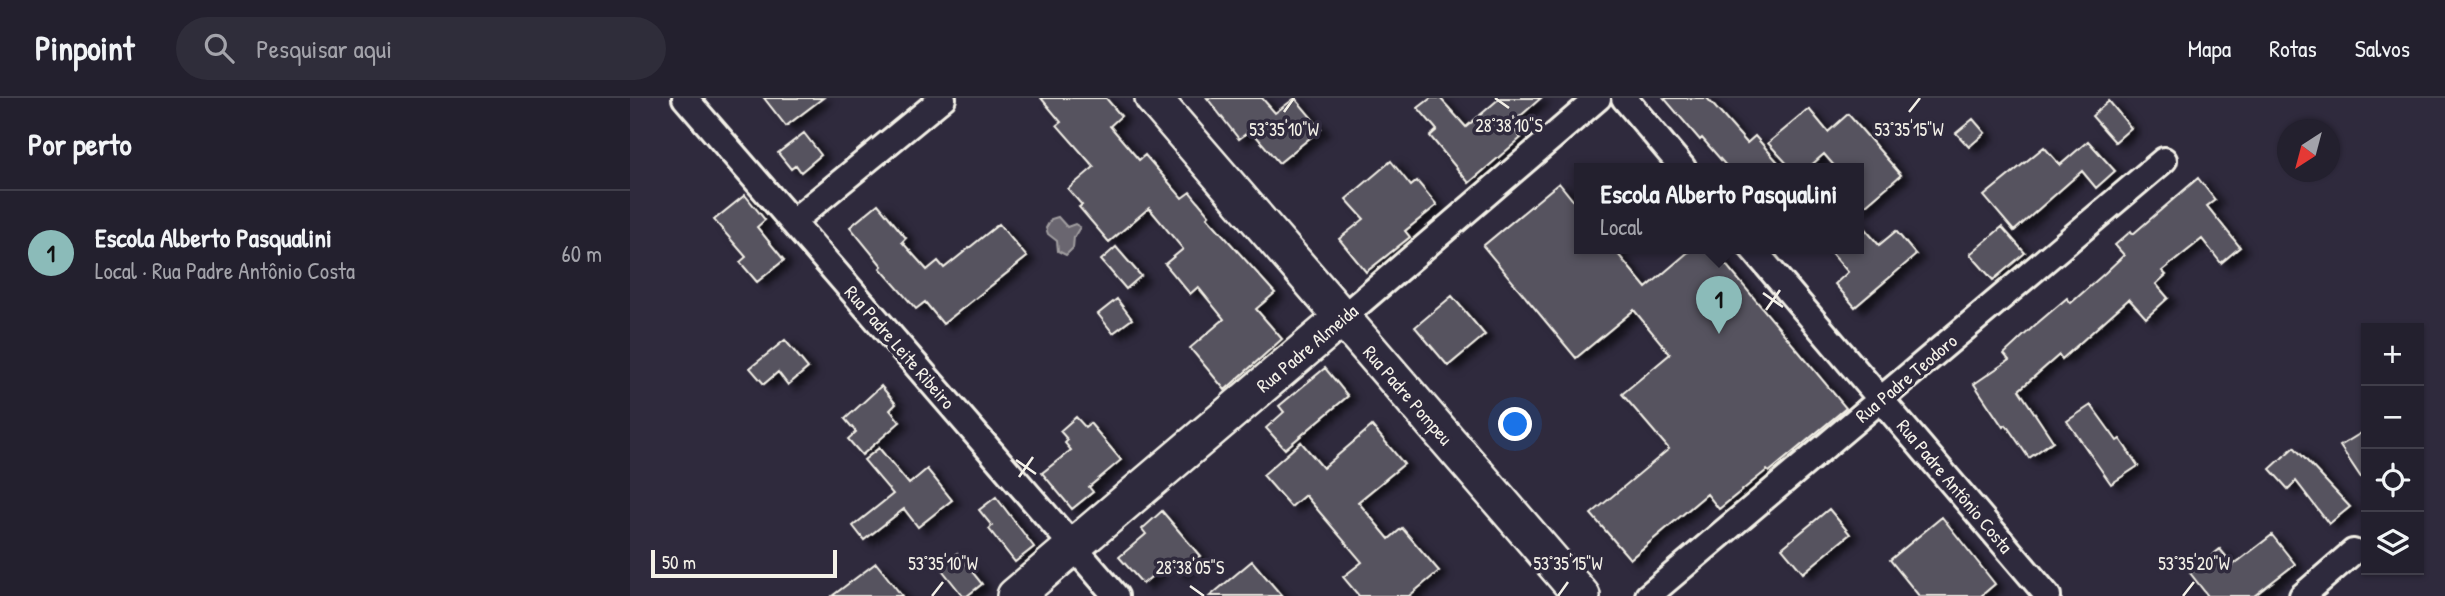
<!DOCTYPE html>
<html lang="pt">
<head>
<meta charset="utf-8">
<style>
	body { margin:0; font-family:"Patrick Hand",sans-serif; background:#2f2d3a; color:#f1f3f6 }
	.controls { position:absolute; right:21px; bottom:21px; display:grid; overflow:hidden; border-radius:0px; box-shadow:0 2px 5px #0004 }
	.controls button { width:63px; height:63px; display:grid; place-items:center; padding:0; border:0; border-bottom:2px solid #403e4a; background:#23202e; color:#f1f3f6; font:35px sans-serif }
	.compass { position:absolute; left:1647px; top:21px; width:63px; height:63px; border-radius:50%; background:#23202e; box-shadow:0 2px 5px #0004; rotate:216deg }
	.scale { position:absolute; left:21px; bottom:18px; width:186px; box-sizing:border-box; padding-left:7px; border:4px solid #f4f1e8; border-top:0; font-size:19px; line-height:24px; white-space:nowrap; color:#f4f1e8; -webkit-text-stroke:5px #2f2a3d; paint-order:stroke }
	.you { position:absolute; left:886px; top:327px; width:24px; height:24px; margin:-18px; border:5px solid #fff; border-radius:50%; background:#1a73e8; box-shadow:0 0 0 10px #1a73e833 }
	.badge { display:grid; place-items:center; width:46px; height:46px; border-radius:50%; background:#8bbbb9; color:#111; font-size:23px; font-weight:700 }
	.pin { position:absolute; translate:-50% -58px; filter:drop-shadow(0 2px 4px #0008) }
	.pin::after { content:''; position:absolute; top:37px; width:24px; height:21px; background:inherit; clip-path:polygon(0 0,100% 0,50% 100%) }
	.popup { position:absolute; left:944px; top:65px; width:290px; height:91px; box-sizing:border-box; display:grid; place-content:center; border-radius:0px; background:#23202e; filter:drop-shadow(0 2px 5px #0005); font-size:23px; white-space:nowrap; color:#a3a3aa }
	.popup b { font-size:26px; color:#f1f3f6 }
	.popup::after { content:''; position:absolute; left:50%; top:100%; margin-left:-14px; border:14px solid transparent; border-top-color:#23202e }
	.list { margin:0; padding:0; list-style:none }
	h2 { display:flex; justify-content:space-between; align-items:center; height:91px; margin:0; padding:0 28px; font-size:30px }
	h2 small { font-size:23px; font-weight:400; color:#a3a3aa }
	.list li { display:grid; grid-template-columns:46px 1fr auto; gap:21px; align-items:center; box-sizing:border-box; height:126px; padding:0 28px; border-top:2px solid #403e4a }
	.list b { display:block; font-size:26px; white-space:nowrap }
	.list p { margin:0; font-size:23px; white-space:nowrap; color:#a3a3aa }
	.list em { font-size:23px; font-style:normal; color:#a3a3aa }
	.icon { flex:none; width:38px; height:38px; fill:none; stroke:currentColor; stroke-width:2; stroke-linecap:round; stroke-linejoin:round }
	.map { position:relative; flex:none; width:1815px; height:498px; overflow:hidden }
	header { display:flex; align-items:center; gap:42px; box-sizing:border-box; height:98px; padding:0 35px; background:#23202e; border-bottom:2px solid #403e4a }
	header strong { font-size:33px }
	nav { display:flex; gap:38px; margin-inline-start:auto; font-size:24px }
	.search { width:490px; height:63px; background:#2f2d3a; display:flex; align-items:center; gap:18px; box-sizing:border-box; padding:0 24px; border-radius:38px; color:#a3a3aa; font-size:26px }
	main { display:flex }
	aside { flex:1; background:#23202e }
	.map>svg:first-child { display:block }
</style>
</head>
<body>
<header>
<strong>Pinpoint</strong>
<div class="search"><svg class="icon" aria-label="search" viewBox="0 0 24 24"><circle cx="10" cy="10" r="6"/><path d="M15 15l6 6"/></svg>Pesquisar aqui</div>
<nav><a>Mapa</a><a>Rotas</a><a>Salvos</a></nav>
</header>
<main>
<aside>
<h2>Por perto<small></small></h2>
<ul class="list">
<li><span class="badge">1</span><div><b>Escola Alberto Pasqualini</b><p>Local · Rua Padre Antônio Costa</p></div><em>60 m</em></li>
</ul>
</aside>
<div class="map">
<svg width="1815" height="498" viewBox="0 0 1815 498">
	<defs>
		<filter id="shadow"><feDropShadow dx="8" dy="4.5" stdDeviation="3.5" flood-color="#0009"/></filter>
	</defs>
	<rect width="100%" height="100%" fill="#2f2a3d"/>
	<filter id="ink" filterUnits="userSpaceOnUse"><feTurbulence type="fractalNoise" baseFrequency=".0143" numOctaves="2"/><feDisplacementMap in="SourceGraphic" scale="14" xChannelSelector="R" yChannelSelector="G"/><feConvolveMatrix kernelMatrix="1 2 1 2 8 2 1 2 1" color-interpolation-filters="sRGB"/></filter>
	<g filter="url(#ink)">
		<path fill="#6a6670" stroke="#a19ea0" stroke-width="2" d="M428 119 437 129 445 126 450 129 444 139 443 150 436 157 428 153 427 143 418 136 416 130 421 121Z"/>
		<path fill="#56525f" stroke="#f4f1e8" stroke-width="2" filter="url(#shadow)" d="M134 0H193L156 28Z
			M411 0H476L491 18 480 28 509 62 515 57 552 100 560 94 579 117 577 119 645 195 626 211 652 241 595 292 560 250 594 221 568 189 560 196 535 166 553 151 519 110 479 144 449 109 452 107 438 91 464 69 427 27 431 24Z
			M577 0H632L645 15 665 0 691 31 649 65 621 32 609 41Z
			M801 0H810L836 29 870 0H911L880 27 891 40 839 85 800 38 807 32 788 10Z
			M1034 0H1077L1117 45 1125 38 1153 70H1098L1072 40 1070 42Z
			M1479 3 1501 30 1485 44 1462 18Z
			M1179 11 1198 34 1218 16 1271 77 1229 113V70H1206L1194 56 1178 70H1161L1138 45Z
			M1343 21 1355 35 1339 49 1326 35Z
			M174 35 191 57 171 74 166 67 161 71 148 55Z
			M1458 43 1485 73 1466 90 1452 73 1384 133 1354 98 1414 49 1430 67Z
			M761 63 781 88 787 83 807 107 775 133 780 139 736 174 709 141 734 121 716 101Z
			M1568 80 1585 102 1577 108 1610 149 1591 165 1572 141 1532 173 1536 177 1526 186 1538 200 1516 220 1499 201 1432 261 1429 257 1389 292 1423 343 1399 360 1376 327 1373 329 1344 286 1379 262 1374 256 1404 228 1437 200 1441 205 1475 175 1494 157 1485 147 1501 133 1503 136Z
			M929 85 949 110V150H983L1016 190 1063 150H1082L1216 310 1139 374 1137 372 1089 411 1077 396 1000 461 961 416 1039 351 992 296 1040 256 1004 212 946 260 853 148Z
			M115 97 135 122 127 129 154 162 127 184 110 164 116 159 84 122Z
			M248 106 276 140 272 144 297 172 308 163 314 170 369 126 397 159 313 226 295 204 286 211 250 170 252 168 220 129Z
			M1229 124 1249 147 1266 133 1286 157 1225 209 1205 186 1218 174 1197 150H1229Z
			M1372 129 1395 155 1363 182 1340 156Z
			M486 149 511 178 496 191 471 162Z
			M822 198 855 237 818 268 785 229Z
			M487 201 502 221 483 235 468 216Z
			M155 242 178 270 158 287 148 274 134 286 120 270Z
			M695 270 718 298 655 351 636 330 654 314 649 308Z
			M251 288 266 306 260 312 270 324 232 357 218 341 226 334 215 321Z
			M1461 307 1487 343 1490 341 1508 368 1481 386 1437 323Z
			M446 319 455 329 460 325 491 362 459 389 463 394 442 411 412 375 441 352 435 345 438 342 430 333Z
			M742 328 774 366 728 404 759 441 772 430 809 473 779 498H729L713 479 732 464 675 397 661 409 633 377 671 344 693 370Z
			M1736 332V387L1710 348Z
			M1664 349 1720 409 1699 426 1666 383 1658 391 1640 371Z
			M249 350 279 386 297 371 322 402 288 429 274 411 234 442 223 428 263 396 234 362Z
			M366 399 404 449 385 464 359 431 362 428 349 412Z
			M1199 411 1220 436 1173 475 1152 450Z
			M532 413 570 458 550 476 539 463 513 486 489 459 516 436 512 431Z
			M1312 419 1365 486 1351 498H1289L1260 462Z
			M1642 437 1665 466 1624 498H1578L1560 475 1590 451 1603 467Z
			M327 455 352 486 337 498H333L309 468Z
			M622 463 652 498H580Z
			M246 465 272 498H202Z"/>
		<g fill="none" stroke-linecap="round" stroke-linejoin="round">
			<g stroke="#f4f1e8" stroke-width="30">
				<path id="street" d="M55 0 486 498
					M994 0 1053 70
					M162 124 313 0
					M1122 150 1418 498
					M712 220 968 0
					M1018 498 1534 62
					M1672 498 1723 454"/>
			</g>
			<g stroke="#f4f1e8" stroke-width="40">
				<path id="secondary" d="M523 0 952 498
					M385 498 712 220"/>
			</g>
			<use href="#street" stroke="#2f2a3d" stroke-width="24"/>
			<use href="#secondary" stroke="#2f2a3d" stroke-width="35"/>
		</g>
	</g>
	<path fill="none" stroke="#f4f1e8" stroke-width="2.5" d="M865 0 879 10M654 14 664 0M1279 14 1290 0M1133 195 1153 209M1136 212 1150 192M386 362 406 376M389 379 403 359M560 488 574 498M302 498 313 484M928 498 938 484M1553 498 1564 484"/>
	<g text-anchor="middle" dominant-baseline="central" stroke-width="7" stroke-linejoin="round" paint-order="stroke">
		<g font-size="19" fill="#f4f1e8" stroke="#2f2a3d">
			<text transform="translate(270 249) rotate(49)">Rua Padre Leite Ribeiro</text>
			<text transform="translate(677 250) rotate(-40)">Rua Padre Almeida</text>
			<text transform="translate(1276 280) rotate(-40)">Rua Padre Teodoro</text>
			<text transform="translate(778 297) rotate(49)">Rua Padre Pompeu</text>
			<text transform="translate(1325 388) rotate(50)">Rua Padre Antônio Costa</text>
		</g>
	</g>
	<g font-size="18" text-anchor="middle" fill="#f4f1e8" stroke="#2f2a3d" stroke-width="7" stroke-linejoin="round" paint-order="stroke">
		<text x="879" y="34">28°38'10"S</text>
		<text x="654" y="38">53°35'10"W</text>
		<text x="1279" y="38">53°35'15"W</text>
		<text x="313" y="472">53°35'10"W</text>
		<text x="938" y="472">53°35'15"W</text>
		<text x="1564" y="472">53°35'20"W</text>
		<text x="560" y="476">28°38'05"S</text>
	</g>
</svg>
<div class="controls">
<button>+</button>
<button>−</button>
<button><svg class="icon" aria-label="locate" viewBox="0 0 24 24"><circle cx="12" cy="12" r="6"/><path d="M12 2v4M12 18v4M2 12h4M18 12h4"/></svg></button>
<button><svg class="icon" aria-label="layers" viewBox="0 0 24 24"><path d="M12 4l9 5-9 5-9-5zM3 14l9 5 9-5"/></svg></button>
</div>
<svg class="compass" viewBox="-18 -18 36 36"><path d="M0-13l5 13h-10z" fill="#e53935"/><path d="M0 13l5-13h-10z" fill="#a3a3aa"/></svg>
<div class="scale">50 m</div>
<div class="you"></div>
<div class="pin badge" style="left:1089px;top:236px">1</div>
<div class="popup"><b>Escola Alberto Pasqualini</b>Local</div>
</div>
</main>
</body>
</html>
